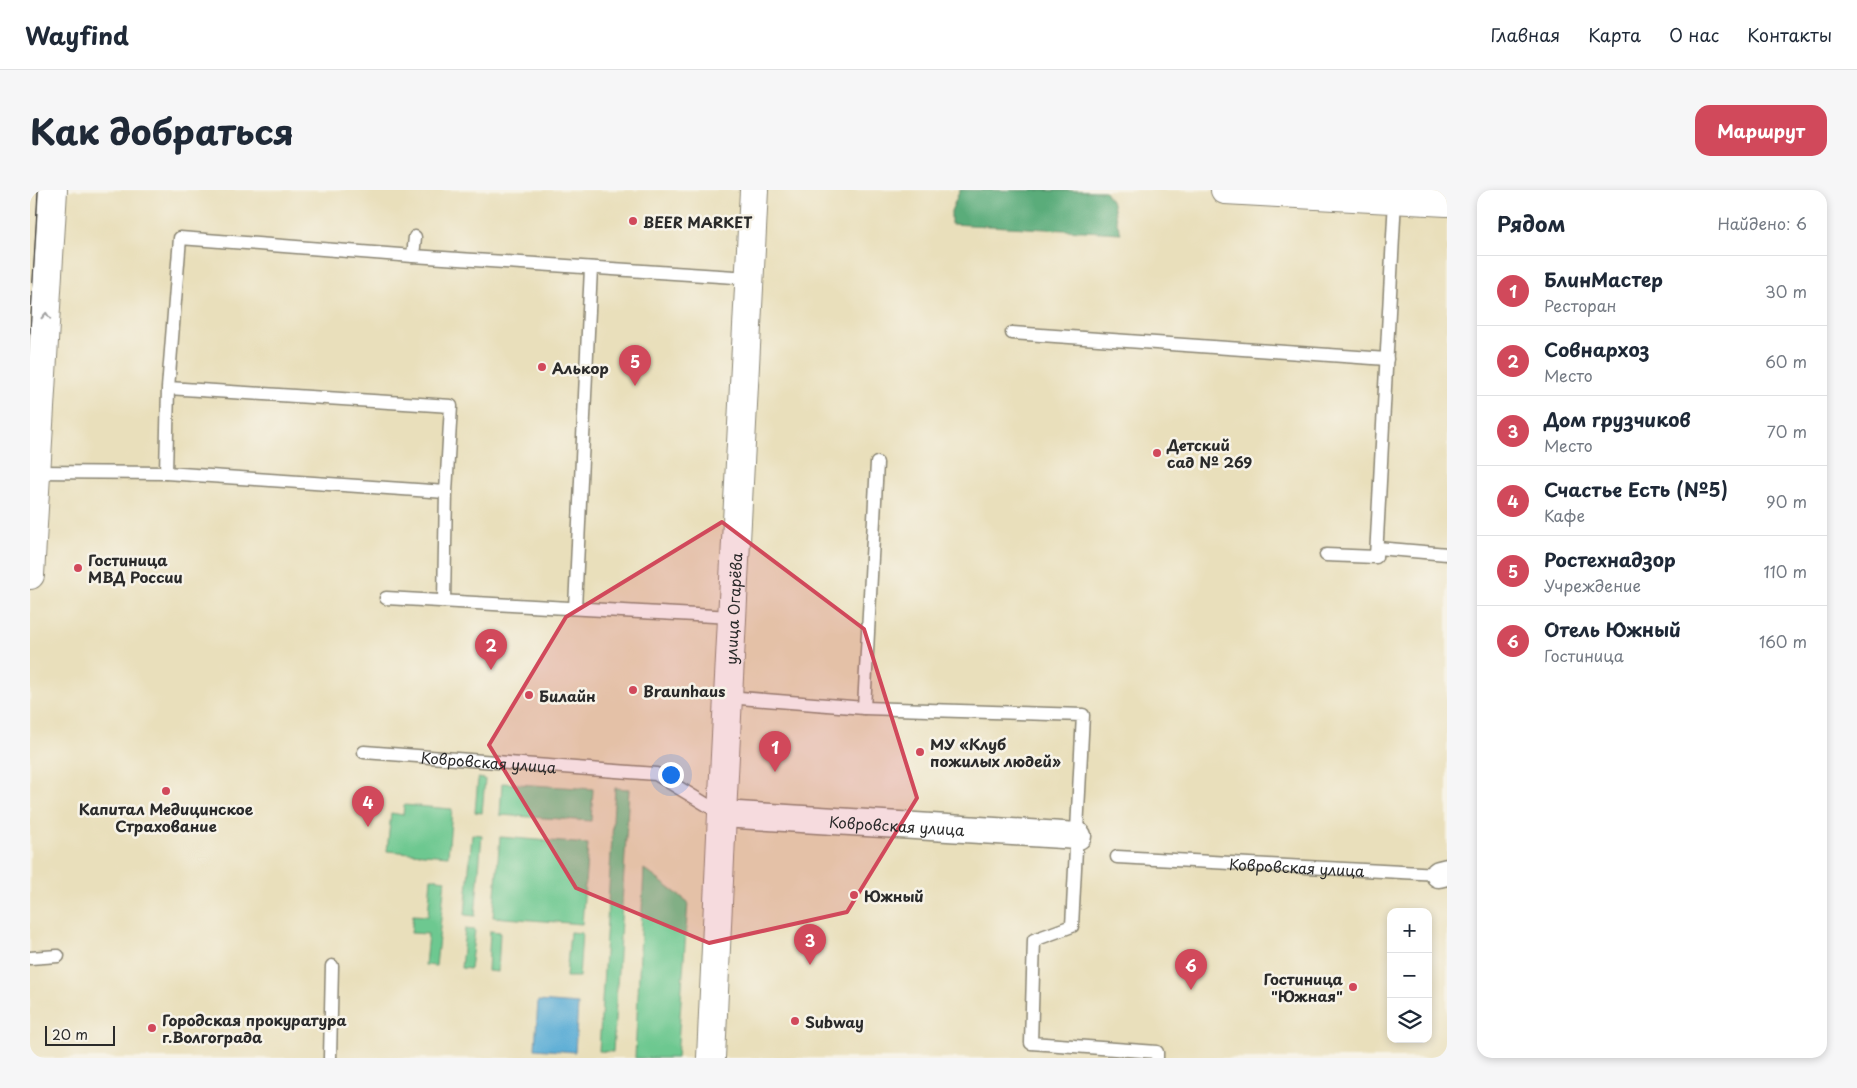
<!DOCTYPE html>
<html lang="ru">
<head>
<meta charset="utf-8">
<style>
	body { margin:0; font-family:"Playpen Sans",sans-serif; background:#f6f6f7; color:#1f2937 }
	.controls { position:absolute; right:15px; bottom:15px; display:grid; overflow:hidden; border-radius:10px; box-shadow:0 2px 8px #0003 }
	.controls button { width:45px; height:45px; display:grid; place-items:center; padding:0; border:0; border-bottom:1px solid #e0e1e3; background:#fff; color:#1f2937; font:25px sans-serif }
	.scale { position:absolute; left:15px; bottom:12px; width:70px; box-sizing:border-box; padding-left:5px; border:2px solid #2b2b2b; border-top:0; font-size:14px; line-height:18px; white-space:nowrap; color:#2b2b2b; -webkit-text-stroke:4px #f7f3e8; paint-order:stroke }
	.you { position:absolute; left:640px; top:584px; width:18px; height:18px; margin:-12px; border:4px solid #fff; border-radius:50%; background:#1a73e8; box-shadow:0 0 0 8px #1a73e833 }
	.badge { display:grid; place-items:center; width:32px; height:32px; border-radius:50%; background:#d1495b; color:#fff; font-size:16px; font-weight:700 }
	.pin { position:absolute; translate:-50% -41px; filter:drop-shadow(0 1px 2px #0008) }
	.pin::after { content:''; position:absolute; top:26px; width:18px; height:15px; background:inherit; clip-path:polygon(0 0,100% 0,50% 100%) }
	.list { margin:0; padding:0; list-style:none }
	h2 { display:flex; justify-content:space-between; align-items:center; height:65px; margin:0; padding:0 20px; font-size:21px }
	h2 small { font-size:16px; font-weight:400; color:#747a83 }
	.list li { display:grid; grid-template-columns:32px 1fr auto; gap:15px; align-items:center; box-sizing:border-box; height:70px; padding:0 20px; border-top:1px solid #e0e1e3 }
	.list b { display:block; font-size:19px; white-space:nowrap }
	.list p { margin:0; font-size:16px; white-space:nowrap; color:#747a83 }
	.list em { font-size:16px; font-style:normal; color:#747a83 }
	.icon { flex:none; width:28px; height:28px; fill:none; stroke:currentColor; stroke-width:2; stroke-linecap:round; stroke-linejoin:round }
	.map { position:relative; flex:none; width:1417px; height:868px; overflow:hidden; border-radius:15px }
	header { display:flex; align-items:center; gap:30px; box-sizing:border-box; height:70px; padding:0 25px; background:#fff; border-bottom:1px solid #e0e1e3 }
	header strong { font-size:24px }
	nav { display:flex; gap:28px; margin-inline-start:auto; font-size:18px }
	.intro { display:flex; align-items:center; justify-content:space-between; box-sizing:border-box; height:120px; padding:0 30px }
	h1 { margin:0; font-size:35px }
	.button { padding:12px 22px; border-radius:15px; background:#d1495b; color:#fff; font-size:18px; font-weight:700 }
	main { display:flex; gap:30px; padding:0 30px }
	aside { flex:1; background:#fff; border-radius:15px; box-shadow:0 2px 8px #0003 }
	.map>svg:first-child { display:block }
</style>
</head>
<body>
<header>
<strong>Wayfind</strong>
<nav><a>Главная</a><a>Карта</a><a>О нас</a><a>Контакты</a></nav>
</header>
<div class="intro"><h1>Как добраться</h1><a class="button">Маршрут</a></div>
<main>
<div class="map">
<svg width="1417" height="868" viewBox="0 0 1417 868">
	<rect width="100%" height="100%" fill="#f7f3e8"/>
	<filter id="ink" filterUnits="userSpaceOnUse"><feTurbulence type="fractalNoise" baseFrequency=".02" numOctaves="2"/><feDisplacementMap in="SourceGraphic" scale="10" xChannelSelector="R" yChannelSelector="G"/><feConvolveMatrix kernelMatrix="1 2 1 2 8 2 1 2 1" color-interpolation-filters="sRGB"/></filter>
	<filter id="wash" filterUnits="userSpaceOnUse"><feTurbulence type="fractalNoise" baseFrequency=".0096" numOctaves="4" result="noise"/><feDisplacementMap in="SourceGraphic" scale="20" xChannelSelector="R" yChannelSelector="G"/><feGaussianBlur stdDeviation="1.12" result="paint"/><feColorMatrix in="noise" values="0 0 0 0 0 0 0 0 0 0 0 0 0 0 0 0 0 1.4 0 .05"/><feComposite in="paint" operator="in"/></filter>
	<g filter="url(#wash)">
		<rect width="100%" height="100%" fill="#e9dfbb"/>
		<path fill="#6dc890" stroke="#4c7a5e" d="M448 588 455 589 452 623 445 622Z
			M472 593 563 599 561 631 470 625Z
			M585 598 599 599 583 862 569 861Z
			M374 615 422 619 418 666 357 661 361 623 373 625Z
			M442 644 452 645 445 726 435 725Z
			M470 647 558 654 552 734 463 727Z
			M614 679 658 712 647 868H605Z
			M401 688 415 690 406 776 395 775 398 744 381 743 383 725 398 726Z
			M435 739 445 740 440 779 431 778Z
			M460 741 470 742 468 782 458 781Z
			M540 742 552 743 549 787H536Z"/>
		<path fill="#5aac7a" stroke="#426c52" d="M930 0 1075 1 1083 14 1087 33 1091 43 921 34V21Z"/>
		<path fill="#59acd5" stroke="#426c80" d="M508 811 548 814 545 862 505 859Z"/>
	</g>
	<g filter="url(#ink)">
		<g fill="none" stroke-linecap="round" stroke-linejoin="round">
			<g stroke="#8a8573" stroke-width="15">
				<g id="service">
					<path d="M383 66 385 47"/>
					<path d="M982 143 1357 169"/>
					<path d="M138 198 421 216 416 302 136 283 138 198 150 48 383 66 720 88"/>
					<path d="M6 282 136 283"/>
					<path d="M1347 358 1417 364"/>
					<path d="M1296 365 1346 367 1365 9"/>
					<path d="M356 408 702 427"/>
					<path d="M414 411 416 302"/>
					<path d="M545 418 561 78"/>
					<path d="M698 507 834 518 1053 525 1042 736 1004 750 1001 853 1127 862V868"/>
					<path d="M834 518 847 273"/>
					<path id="s1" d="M334 562 626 584 692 624"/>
					<path id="s2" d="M1087 667 1409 684"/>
					<path d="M0 768 28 766"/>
					<path d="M300 868 302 776"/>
				</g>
			</g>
			<g stroke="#8a8573" stroke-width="29">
				<g id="minor">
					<path id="s3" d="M692 624 1048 646"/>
					<path d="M1409 684 1417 682"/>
				</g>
			</g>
			<g stroke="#8a8573" stroke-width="30">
				<path id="tertiary" d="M1195 0 1417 12
					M0 385 23 0"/>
			</g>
			<g stroke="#8a8573" stroke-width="30">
				<g id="primary">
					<path id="s4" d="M681 868 692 624 724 0"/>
				</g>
			</g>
			<use href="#service" stroke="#fff" stroke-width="12"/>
			<use href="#minor" stroke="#fff" stroke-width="26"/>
			<use href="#tertiary" stroke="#fff" stroke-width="28"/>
			<use href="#primary" stroke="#fff" stroke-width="28"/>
			<path stroke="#2b2b2b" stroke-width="1" d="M0 143 8 0"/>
		</g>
		<defs><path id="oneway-chevron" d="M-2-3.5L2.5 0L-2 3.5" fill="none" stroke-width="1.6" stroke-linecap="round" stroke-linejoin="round" transform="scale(1.25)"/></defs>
		<use stroke="#a0a0a0" href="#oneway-chevron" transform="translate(16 126) rotate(-87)"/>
	</g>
	<path fill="#d1495b" fill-opacity="0.2" stroke="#d1495b" stroke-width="4" stroke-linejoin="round" d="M692 332 834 439 887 608 817 722 679 753 546 698 459 555 536 427Z"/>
	<g fill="#d1495b" stroke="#f7f3e8" stroke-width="2">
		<circle cx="603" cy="31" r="5"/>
		<circle cx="512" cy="177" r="5"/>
		<circle cx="1127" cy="263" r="5"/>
		<circle cx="48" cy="378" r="5"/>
		<circle cx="603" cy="500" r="5"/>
		<circle cx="499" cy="505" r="5"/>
		<circle cx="890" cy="562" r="5"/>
		<circle cx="136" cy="601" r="5"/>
		<circle cx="824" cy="705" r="5"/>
		<circle cx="1323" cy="797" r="5"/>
		<circle cx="765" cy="831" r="5"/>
		<circle cx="122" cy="838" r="5"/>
	</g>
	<g text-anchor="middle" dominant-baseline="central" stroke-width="5" stroke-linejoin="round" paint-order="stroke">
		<g font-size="15" font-weight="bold" fill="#2b2b2b" stroke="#f7f3e8" text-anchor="start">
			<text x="613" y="31">BEER MARKET</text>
			<text x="522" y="177">Алькор</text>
			<text x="1137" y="254">Детский<tspan x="1137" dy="17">сад № 269</tspan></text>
			<text x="58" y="369">Гостиница<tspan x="58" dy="17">МВД России</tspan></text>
			<text x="613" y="500">Braunhaus</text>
			<text x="509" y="505">Билайн</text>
			<text x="900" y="553">МУ «Клуб<tspan x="900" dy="17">пожилых людей»</tspan></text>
			<text x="136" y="618" text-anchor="middle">Капитал Медицинское<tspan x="136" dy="17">Страхование</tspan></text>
			<text x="834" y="705">Южный</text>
			<text x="1313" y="788" text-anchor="end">Гостиница<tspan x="1313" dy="17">"Южная"</tspan></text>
			<text x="132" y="829">Городская прокуратура<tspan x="132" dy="17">г.Волгограда</tspan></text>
			<text x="775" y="831">Subway</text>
		</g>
		<g font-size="15" fill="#2b2b2b" stroke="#f7f3e8">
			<text stroke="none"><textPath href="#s4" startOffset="450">улица Огарёва</textPath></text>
			<text stroke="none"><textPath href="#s1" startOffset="125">Ковровская улица</textPath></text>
			<text stroke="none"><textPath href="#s3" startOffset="175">Ковровская улица</textPath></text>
			<text stroke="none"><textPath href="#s2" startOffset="180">Ковровская улица</textPath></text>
		</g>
	</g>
</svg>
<div class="controls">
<button>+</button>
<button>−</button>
<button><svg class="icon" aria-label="layers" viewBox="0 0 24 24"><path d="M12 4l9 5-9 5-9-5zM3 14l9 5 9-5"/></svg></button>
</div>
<div class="scale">20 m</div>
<div class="you"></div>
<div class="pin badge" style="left:745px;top:582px">1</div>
<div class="pin badge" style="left:461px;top:480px">2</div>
<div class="pin badge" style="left:780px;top:775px">3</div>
<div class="pin badge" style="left:338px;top:637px">4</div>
<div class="pin badge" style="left:605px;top:196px">5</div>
<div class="pin badge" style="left:1161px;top:800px">6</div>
</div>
<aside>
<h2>Рядом<small>Найдено: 6</small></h2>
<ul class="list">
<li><span class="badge">1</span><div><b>БлинМастер</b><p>Ресторан</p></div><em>30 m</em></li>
<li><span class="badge">2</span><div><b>Совнархоз</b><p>Место</p></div><em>60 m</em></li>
<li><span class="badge">3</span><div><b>Дом грузчиков</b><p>Место</p></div><em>70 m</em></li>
<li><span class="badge">4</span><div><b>Счастье Есть (№5)</b><p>Кафе</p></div><em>90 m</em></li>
<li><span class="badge">5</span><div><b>Ростехнадзор</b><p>Учреждение</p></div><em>110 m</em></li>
<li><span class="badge">6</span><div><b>Отель Южный</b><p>Гостиница</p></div><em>160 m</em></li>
</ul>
</aside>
</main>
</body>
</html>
